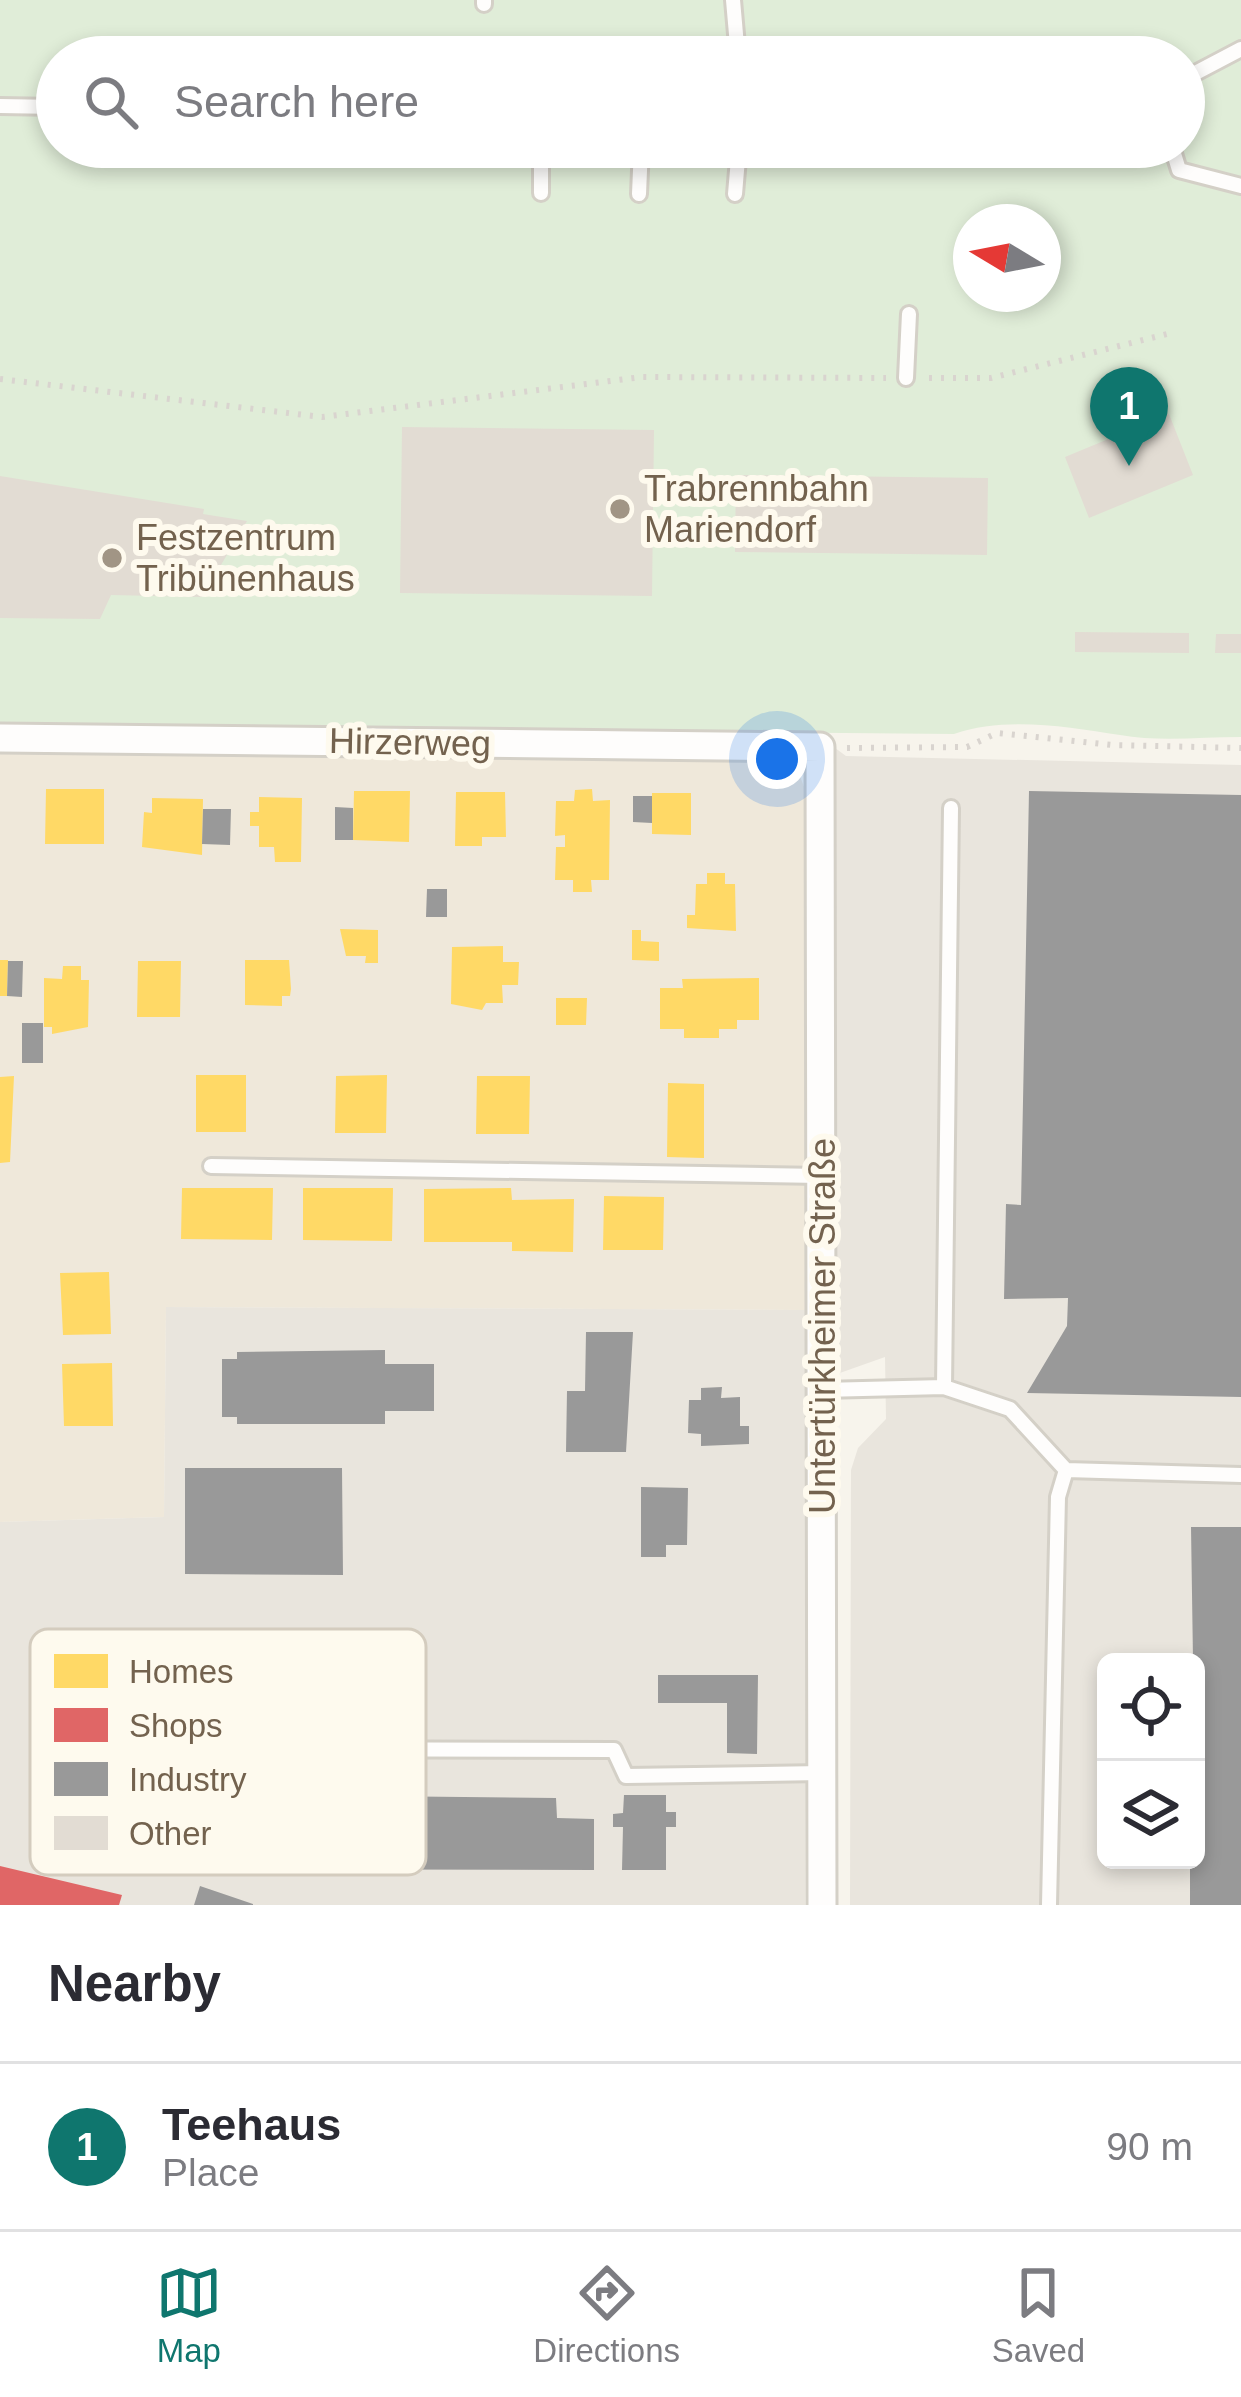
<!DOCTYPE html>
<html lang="en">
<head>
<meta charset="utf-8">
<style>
	body { margin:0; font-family:Helvetica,sans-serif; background:#f2f2f3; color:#2b2b33 }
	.controls { position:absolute; right:36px; bottom:36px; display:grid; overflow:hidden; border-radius:18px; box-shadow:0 6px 18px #0003 }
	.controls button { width:108px; height:108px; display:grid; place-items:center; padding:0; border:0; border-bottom:3px solid #e1e1e2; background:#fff; color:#2b2b33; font:60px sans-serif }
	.compass { position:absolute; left:953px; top:204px; width:108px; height:108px; border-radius:50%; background:#fff; box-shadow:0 6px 18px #0003; rotate:280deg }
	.you { position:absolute; left:777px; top:759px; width:42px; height:42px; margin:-30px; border:9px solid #fff; border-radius:50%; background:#1a73e8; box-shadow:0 0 0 18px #1a73e833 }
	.badge { display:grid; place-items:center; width:78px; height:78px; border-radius:50%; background:#0f766e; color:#fff; font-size:39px; font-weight:700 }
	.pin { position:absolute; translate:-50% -99px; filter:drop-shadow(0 3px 6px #0008) }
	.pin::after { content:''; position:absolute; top:63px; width:42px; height:36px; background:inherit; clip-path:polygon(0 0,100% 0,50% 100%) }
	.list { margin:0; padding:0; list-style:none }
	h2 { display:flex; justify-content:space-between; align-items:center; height:156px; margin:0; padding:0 48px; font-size:51px }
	h2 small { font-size:39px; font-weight:400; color:#7c7c81 }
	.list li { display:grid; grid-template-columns:78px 1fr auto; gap:36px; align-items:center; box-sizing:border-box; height:168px; padding:0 48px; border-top:3px solid #e1e1e2 }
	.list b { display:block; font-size:45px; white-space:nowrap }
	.list p { margin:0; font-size:39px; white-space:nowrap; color:#7c7c81 }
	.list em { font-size:39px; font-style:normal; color:#7c7c81 }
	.icon { flex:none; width:66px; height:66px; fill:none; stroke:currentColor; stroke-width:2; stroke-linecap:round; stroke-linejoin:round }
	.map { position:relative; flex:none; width:1241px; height:1905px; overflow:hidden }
	.search { position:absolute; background:#fff; box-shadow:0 6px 18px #0003; left:36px; right:36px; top:36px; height:132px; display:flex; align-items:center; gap:30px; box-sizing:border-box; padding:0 42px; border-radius:66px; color:#7c7c81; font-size:45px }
	.sheet { height:324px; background:#fff }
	nav { display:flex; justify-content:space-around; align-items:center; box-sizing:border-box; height:168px; border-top:3px solid #e1e1e2; background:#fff; font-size:33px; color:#7c7c81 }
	nav a { display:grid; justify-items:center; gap:6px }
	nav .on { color:#0f766e }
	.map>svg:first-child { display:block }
</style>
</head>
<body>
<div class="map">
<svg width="1241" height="1905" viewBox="0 0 1241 1905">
	<rect width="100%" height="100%" fill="#f7f4ec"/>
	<path fill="#efe8da" d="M0 749 771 758 796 766 808 797 807 1310 166 1307 164 1517 0 1522Z"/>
	<path fill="#e9e5dd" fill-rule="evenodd" d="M831 745 846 756 1241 765V1905H850L851 1470 858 1448 886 1419 885 1357 837 1374 833 1371 836 767ZM1106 1662H1196V1860H1106Z
		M166 1307 807 1310 805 1905H0V1522L164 1517Z"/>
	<path fill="#e0edd8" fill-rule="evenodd" d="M0 0H1241V737C1202 737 1158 742 1120 735 1067 727 1006 716 954 734L0 725ZM57 57H1184V147H57ZM971 222H1043V294H971Z"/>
	<path fill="#ffd966" d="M46 789H104V844H45Z
		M592 789 593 801 610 800 609 880H591L592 892H573V880H555L556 847H565V835L555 836 556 801H574L575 790Z
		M354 791H410L409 842 353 840Z
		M456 792H505L506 837H482V846H455Z
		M652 793H691V835L652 834Z
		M259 797 302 798 301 862H275L274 847H259V826H250V812H259Z
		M152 798 203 799 202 855 142 847 144 812 152 813Z
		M707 873H725V884H735L736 931 687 928V915H695L696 884H707Z
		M340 929 378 930V963H365L366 956H346Z
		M632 930H641V941L659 942V961L632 960Z
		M503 946V962H519L518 985H502L503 1003H486L482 1010 451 1004 452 947Z
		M0 960H8L7 996H0Z
		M245 960H289L291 989 290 996H282V1006L245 1005Z
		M138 961H181L180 1017H137Z
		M63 966H81V980H89L88 1027 52 1034V1027H44V978L62 979Z
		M759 978V1020H737V1029H719V1038H684V1029H660V988H683L682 979Z
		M556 998H587L586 1025H556Z
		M196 1075H246V1132H196Z
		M387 1075 386 1133H335L336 1076Z
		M14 1076 10 1162 0 1163V1077Z
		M477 1076H530L529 1134H476Z
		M668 1083 704 1084V1158L667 1157Z
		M182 1188H273L272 1240 181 1239Z
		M303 1188H393L392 1241 303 1240Z
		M511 1188 512 1200 574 1199 573 1252 512 1251V1242H424V1189Z
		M604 1196 664 1197 663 1250H603Z
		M109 1272 111 1334 63 1335 60 1273Z
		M112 1363 113 1426H64L62 1364Z"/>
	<path fill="#e06666" d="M0 1866 122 1895 119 1905H0Z"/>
	<path fill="#999" d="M1029 791 1241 795V1397L1027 1393 1067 1326 1068 1298 1004 1299 1006 1204 1021 1205Z
		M633 796H652V823L633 822Z
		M335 807 353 808V840H335Z
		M203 809H231L230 845 202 844Z
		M427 889H447V917H426Z
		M8 961H23L22 997 7 996Z
		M22 1023H43V1063H22Z
		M586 1332H633L626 1452H566L567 1391H585Z
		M385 1350V1364H434V1411H385V1424H237V1417H222V1359H237V1352Z
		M722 1387 721 1398 740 1397V1426H749V1444L701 1446V1434L688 1433 689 1400H701V1388Z
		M185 1468H342L343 1575 185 1574Z
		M641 1487 688 1488 687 1545H666V1557H641Z
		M1191 1527H1241V1905H1190V1860H1196Z
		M658 1675H758L757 1754 727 1753V1703H658Z
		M163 1753H193L187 1794 556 1798 557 1818 594 1819V1870L163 1869Z
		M624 1795H666V1812H676V1827H666V1870H622L623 1827H613V1814L623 1813Z
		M200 1886 253 1904V1905H194Z"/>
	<path fill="#e2dcd3" d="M1169 414 1193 475 1089 518 1065 457Z
		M402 427 654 430 652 596 400 593Z
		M736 475 988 478 987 555 735 552Z
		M0 476 204 509 203 514 247 521 202 597 111 595 100 619 0 618Z
		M1075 632 1189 633V653L1075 652Z
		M1216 634H1241V653H1215Z"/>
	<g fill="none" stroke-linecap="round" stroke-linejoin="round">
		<g stroke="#d4d0c7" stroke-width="20">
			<path id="lane" d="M733 0 738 57
				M484 4V0
				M1184 79 1241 49
				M0 106 57 107
				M1172 147 1179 170 1241 186
				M541 193V147
				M639 194 641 147
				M735 194 739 147
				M906 378 909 314
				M211 1166 821 1176
				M944 1387 951 808
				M822 1390 944 1387 1010 1409 1066 1470
				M227 1749 614 1750 626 1776 822 1773
				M1049 1905 1058 1497 1066 1470 1241 1475"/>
		</g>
		<g stroke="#d4d0c7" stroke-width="33">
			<path id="street" d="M0 738 820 747 822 1905"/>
		</g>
		<path stroke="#d9d4cf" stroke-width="6" stroke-dasharray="3 9" stroke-linecap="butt" d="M929 378H991L1171 333
			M0 379 322 417 642 377 886 378
			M847 748 967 747 997 733 1112 745 1241 748"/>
		<use href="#lane" stroke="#fefdfc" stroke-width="14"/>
		<use href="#street" stroke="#fefdfc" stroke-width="27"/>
	</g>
	<g fill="#a19585" stroke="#fefaee" stroke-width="4.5">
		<circle cx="620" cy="509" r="12"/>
		<circle cx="112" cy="558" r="12"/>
	</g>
	<g text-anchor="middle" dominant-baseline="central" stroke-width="12" stroke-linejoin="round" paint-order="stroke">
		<g font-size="36" fill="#73624e" stroke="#fefaee" text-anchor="start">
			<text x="644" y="488">Trabrennbahn<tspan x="644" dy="41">Mariendorf</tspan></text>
			<text x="136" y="537">Festzentrum<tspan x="136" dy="41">Tribünenhaus</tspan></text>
		</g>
		<g font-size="36" fill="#73624e" stroke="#fefaee">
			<text transform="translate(410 742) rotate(1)">Hirzerweg</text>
			<text transform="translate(822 1326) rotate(-90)">Untertürkheimer Straße</text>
		</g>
	</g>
	<rect x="30" y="1629" width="396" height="246" rx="18" fill="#fefaee" stroke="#d4ccbe" stroke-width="3"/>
	<rect x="54" y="1654" width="54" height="34" fill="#ffd966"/>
	<rect x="54" y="1708" width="54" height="34" fill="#e06666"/>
	<rect x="54" y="1762" width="54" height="34" fill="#999"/>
	<rect x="54" y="1816" width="54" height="34" fill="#e2dcd3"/>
	<g font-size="33" fill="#73624e">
		<text x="129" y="1683">Homes</text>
		<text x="129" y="1737">Shops</text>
		<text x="129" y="1791">Industry</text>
		<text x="129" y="1845">Other</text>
	</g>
</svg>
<div class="controls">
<button><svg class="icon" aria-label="locate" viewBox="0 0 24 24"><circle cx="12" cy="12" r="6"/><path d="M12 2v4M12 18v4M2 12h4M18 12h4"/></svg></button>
<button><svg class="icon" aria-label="layers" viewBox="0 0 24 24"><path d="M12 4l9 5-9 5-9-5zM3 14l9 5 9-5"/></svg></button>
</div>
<svg class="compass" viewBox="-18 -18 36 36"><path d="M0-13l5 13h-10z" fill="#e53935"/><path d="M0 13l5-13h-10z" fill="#7c7c81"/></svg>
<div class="you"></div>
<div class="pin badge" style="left:1129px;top:466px">1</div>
<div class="search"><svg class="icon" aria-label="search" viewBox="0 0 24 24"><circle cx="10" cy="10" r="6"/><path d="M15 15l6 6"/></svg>Search here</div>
</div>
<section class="sheet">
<h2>Nearby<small></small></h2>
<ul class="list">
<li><span class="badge">1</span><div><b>Teehaus</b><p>Place</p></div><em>90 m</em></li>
</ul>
</section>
<nav>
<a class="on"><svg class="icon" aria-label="map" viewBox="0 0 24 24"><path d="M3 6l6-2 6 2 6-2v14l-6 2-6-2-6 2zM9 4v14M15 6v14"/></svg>Map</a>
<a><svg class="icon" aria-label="directions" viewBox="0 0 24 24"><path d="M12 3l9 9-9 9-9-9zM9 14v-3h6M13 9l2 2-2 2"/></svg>Directions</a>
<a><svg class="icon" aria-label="saved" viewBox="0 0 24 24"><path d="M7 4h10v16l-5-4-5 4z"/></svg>Saved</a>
</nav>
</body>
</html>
